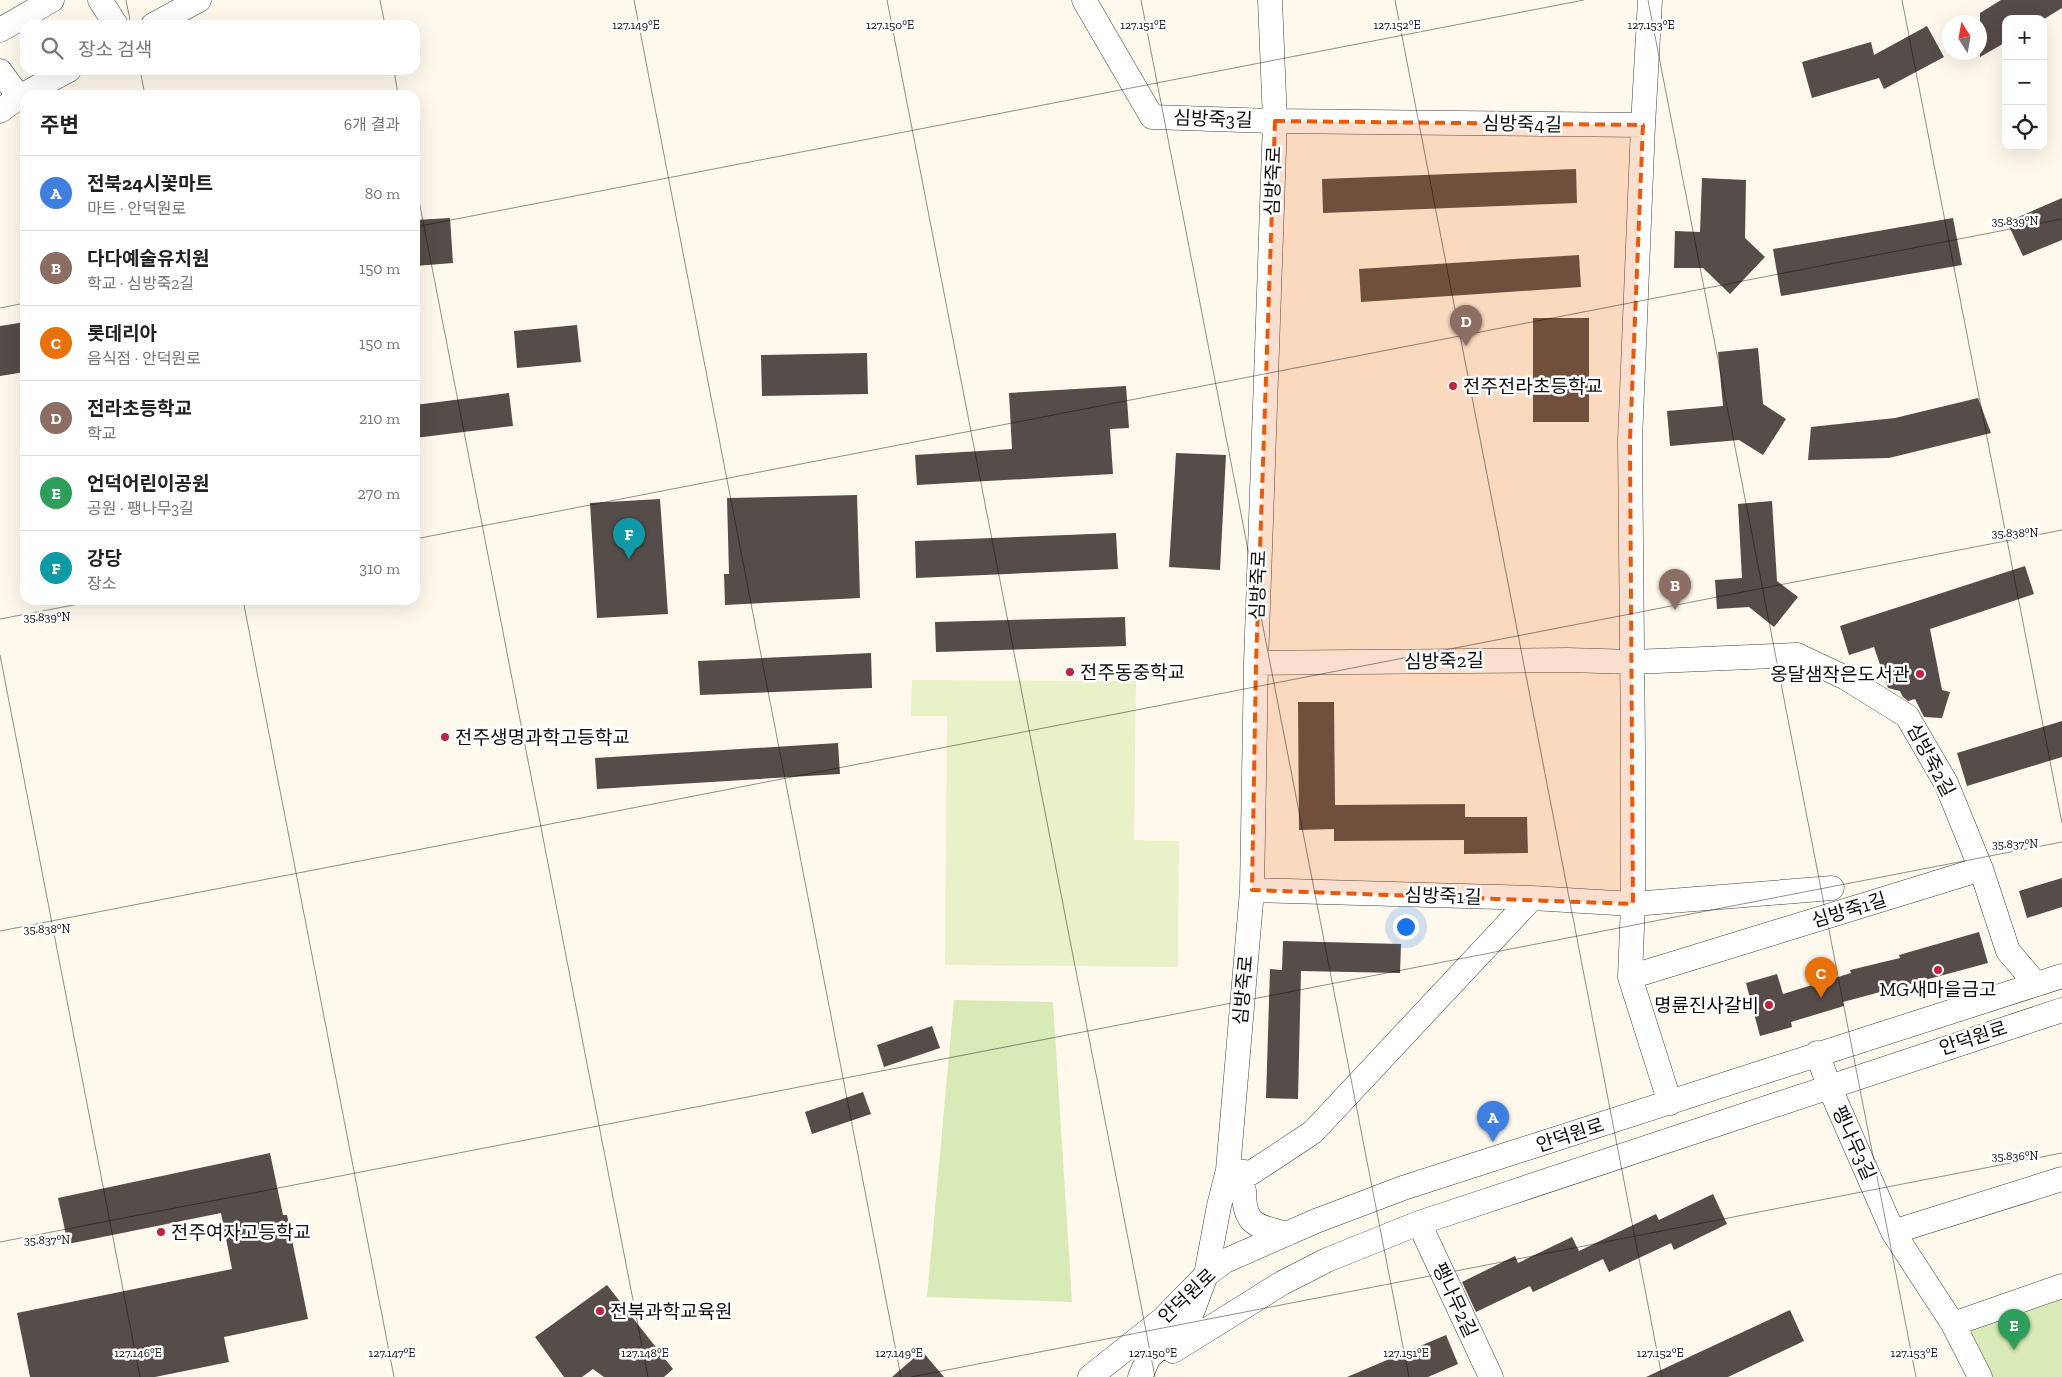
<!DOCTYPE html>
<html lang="ko">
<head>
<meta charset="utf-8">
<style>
	body { margin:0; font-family:"Zilla Slab","Noto Sans KR",serif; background:#f2f2f2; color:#222 }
	.controls { position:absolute; right:15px; top:15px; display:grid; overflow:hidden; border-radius:10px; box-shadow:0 5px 20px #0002 }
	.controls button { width:45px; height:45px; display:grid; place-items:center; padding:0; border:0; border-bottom:1px solid #e0e0e0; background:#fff; color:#222; font:25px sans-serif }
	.compass { position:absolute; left:1942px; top:15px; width:45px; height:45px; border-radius:50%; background:#fff; box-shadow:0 5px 20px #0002; rotate:349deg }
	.you { position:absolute; left:1405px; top:926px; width:18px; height:18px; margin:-12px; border:4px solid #fff; border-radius:50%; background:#1a73e8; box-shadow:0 0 0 8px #1a73e833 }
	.badge { display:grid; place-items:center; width:32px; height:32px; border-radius:50%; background:#db2777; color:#fff; font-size:16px; font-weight:700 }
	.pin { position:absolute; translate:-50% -41px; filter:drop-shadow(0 1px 2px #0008) }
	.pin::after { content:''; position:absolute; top:26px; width:18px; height:15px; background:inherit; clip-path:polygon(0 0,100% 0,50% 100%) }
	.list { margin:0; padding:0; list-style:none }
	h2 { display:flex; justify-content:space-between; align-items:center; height:65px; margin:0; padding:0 20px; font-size:21px }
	h2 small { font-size:16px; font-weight:400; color:#767676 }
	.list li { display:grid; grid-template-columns:32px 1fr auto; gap:15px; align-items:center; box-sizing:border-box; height:75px; padding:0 20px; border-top:1px solid #e0e0e0 }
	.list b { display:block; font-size:19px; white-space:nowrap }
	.list p { margin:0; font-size:16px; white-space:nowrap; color:#767676 }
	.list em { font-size:16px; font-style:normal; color:#767676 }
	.icon { flex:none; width:28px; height:28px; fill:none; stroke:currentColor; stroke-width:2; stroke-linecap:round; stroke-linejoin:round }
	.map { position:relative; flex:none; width:2062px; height:1377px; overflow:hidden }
	.search { position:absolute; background:#fff; box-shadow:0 5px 20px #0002; left:20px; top:20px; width:400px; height:55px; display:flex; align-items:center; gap:12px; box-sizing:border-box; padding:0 18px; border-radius:15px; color:#767676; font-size:19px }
	.panel { position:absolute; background:#fff; box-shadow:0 5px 20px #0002; left:20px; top:90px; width:400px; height:515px; border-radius:15px }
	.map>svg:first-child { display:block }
</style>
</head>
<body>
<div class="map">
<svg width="2062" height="1377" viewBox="0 0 2062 1377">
	<rect width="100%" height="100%" fill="#fff9ed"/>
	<path fill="#d8eab6" d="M954 1000 1053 1002 1072 1302 927 1297Z
		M2062 1298V1377H1980L1953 1324Z"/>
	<path fill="#e9f1c8" d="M912 680 1136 681 1134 840 1179 841 1178 967 945 965 947 716H911Z"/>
	<path fill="#564c49" d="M2001 0H2062V8L2044 19H2006V42L1980 57V13Z
		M1927 26 1944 57 1884 89 1879 78 1812 98 1802 62 1871 42 1874 55Z
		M1576 169 1577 203 1323 213 1322 179Z
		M1702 178 1746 180 1745 238 1765 257 1730 294 1703 268H1674L1675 231 1700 232Z
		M2062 198V240L2023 256 2007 222Z
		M450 218 453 263 415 266V220Z
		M1953 218 1962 265 1781 296 1773 249Z
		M1579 255 1581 287 1361 302 1359 269Z
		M1533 318H1589V422H1533Z
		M25 322V372L0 376V326Z
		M577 325 581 362 517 368 514 331Z
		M1758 348 1763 404 1786 419 1763 455 1739 440 1670 446 1667 411 1723 406 1718 352Z
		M867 353 868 394 762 396 761 355Z
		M1126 386 1129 428 1110 429 1113 474 917 485 915 455 1012 449 1009 393Z
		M509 393 513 426 415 438V405Z
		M1978 398 1991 433 1889 458 1808 460 1811 427 1895 418Z
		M1176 453 1226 455 1220 570 1169 567Z
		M857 495 860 598 725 605 724 574H729L727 498Z
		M660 499 668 614 597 618 590 503Z
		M1772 501 1777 581 1798 597 1774 627 1749 607 1717 609 1715 580 1742 578 1738 504Z
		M1116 533 1118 569 916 578 915 541Z
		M2025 566 2034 594 1930 629 1942 690 1950 692 1942 718 1924 717 1915 699 1908 701 1903 697 1900 691 1888 688 1874 647 1849 655 1840 626Z
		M1125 617 1126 646 936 652 935 622Z
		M871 653 872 688 700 695 698 661Z
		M1298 702H1334L1335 805 1465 804V817H1527L1528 853 1464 854V840L1334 841V829L1299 830Z
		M2062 721V757L1967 786 1957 753Z
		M838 743 840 774 597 789 595 758Z
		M2062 878V907L2027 918 2019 891Z
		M1979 932 1988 963 1843 1002 1844 1006 1791 1022 1792 1027 1760 1036 1746 983 1777 974 1783 994 1851 973 1850 970 1900 958 1899 955Z
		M1283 941 1401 944 1400 973 1301 971 1298 1099 1266 1098 1270 969 1282 970Z
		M932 1026 940 1048 884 1067 877 1045Z
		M863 1092 871 1114 812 1134 805 1112Z
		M270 1153 283 1215H287L308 1319 224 1337 229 1362 155 1377H30L17 1313 232 1269 221 1213 68 1244 58 1198Z
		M1713 1194 1727 1224 1674 1250 1671 1243 1609 1272 1603 1259 1533 1292 1530 1286 1476 1312 1462 1282 1515 1256 1518 1263 1572 1237 1579 1251 1656 1214 1659 1220Z
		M607 1285 673 1369 664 1377H604L593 1369 582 1377H564L535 1337Z
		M1790 1310 1804 1341 1728 1377H1646Z
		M1446 1335 1458 1364 1428 1377H1347Z
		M922 1351 944 1377H892Z"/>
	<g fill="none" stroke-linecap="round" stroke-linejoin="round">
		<g stroke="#404040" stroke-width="25">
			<path id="minor" d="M100 0 116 25
				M1084 0 1152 117 1275 121 1643 125 1650 0
				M153 25 199 0
				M0 30 52 0
				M0 71 19 97
				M0 111 19 97 69 70
				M1643 125 1630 440 1633 749V904L1630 977 1670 1103
				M1256 663 1568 660 1633 662 1797 655 1846 678 1907 716 1946 783 1981 869 2008 951 2036 984
				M1252 890 1532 898 1633 904 1832 888
				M1630 977 1981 869
				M1817 1053 1829 1086 1893 1232 1953 1324 1980 1377
				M1228 1170 1251 1173 1313 1132 1532 898
				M1224 1190 1244 1191C1244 1226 1257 1226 1287 1234
				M1419 1223 1491 1377
				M1893 1232 2062 1179
				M1953 1324 2062 1286
				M1173 1351 1282 1283 1327 1260 1419 1223 2062 1010
				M1090 1377 1163 1319 1206 1275 1225 1261 1316 1221 1403 1188 2062 976
				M1140 1377 1149 1357 1188 1323 1206 1275 1219 1206 1228 1170 1252 890 1256 663 1275 121 1270 0"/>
		</g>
		<use href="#minor" stroke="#fff" stroke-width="24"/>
	</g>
	<path fill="#e8590c" fill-opacity="0.2" stroke="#e8590c" stroke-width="4" stroke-dasharray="10 6" stroke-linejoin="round" d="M1275 121 1643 125 1630 440 1633 904 1252 890 1256 663Z"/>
	<path fill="none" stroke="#0d0d0d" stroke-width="1" stroke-opacity="0.45" d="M126 0 131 25M380 0 385 25M634 0 901 1377M887 0 1155 1377M1141 0 1409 1377M1395 0 1662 1377M1648 0 1916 1377M1902 0 2062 823M140 70 145 95M394 70 398 95M415 180 648 1377M415 227 1584 0M0 308 25 303M415 539 2062 219M243 600 394 1377M0 619 100 600M0 655 140 1377M0 931 2062 530M0 1242 2062 842M911 1377 2062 1153"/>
	<g fill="#c02241" stroke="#fff" stroke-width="2">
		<circle cx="1453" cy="386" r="5"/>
		<circle cx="1070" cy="672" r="5"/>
		<circle cx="1920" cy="674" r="5"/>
		<circle cx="445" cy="737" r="5"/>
		<circle cx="1938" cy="970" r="5"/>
		<circle cx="1769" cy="1005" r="5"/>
		<circle cx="161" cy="1232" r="5"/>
		<circle cx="600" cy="1311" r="5"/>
	</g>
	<g text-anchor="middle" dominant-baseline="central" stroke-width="5" stroke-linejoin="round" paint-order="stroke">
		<g font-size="19" fill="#0d0d0d" stroke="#fff">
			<text transform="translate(1213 119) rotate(2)">심방죽3길</text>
			<text transform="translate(1522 124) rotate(1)">심방죽4길</text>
			<text transform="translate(1273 181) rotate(-88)">심방죽로</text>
			<text transform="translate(1258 585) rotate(-88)">심방죽로</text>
			<text transform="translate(1444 661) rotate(-1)">심방죽2길</text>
			<text transform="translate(1931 760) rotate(62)">심방죽2길</text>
			<text transform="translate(1443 896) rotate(2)">심방죽1길</text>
			<text transform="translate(1849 910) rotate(-17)">심방죽1길</text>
			<text transform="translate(1243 990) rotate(-85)">심방죽로</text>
			<text transform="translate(1973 1038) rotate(-18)">안덕원로</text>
			<text transform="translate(1570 1135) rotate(-18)">안덕원로</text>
			<text transform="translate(1854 1143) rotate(66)">팽나무3길</text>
			<text transform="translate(1187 1296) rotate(-43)">안덕원로</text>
			<text transform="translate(1455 1300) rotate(65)">팽나무2길</text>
		</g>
		<g font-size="19" fill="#0d0d0d" stroke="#fff" text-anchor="start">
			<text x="1463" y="386">전주전라초등학교</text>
			<text x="1080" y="672">전주동중학교</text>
			<text x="1910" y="674" text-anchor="end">옹달샘작은도서관</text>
			<text x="455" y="737">전주생명과학고등학교</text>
			<text x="1938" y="989" text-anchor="middle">MG새마을금고</text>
			<text x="1759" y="1005" text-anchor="end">명륜진사갈비</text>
			<text x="171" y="1232">전주여자고등학교</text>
			<text x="610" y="1311">전북과학교육원</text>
		</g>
	</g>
	<g font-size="12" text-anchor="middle" fill="#0d0d0d" stroke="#fff" stroke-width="5" stroke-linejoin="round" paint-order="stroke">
		<text x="636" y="29">127.149°E</text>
		<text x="890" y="29">127.150°E</text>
		<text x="1143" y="29">127.151°E</text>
		<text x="1397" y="29">127.152°E</text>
		<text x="1651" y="29">127.153°E</text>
		<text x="2015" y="225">35.839°N</text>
		<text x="2015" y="537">35.838°N</text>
		<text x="47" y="621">35.839°N</text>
		<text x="2015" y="848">35.837°N</text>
		<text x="47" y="933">35.838°N</text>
		<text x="2015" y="1160">35.836°N</text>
		<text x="47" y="1244">35.837°N</text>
		<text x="138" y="1357">127.146°E</text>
		<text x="392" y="1357">127.147°E</text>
		<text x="645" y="1357">127.148°E</text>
		<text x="899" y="1357">127.149°E</text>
		<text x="1153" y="1357">127.150°E</text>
		<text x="1406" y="1357">127.151°E</text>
		<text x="1660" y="1357">127.152°E</text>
		<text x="1914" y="1357">127.153°E</text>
	</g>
</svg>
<div class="controls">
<button>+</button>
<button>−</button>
<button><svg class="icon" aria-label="locate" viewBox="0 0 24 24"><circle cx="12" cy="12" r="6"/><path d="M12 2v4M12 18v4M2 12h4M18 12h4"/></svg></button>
</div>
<svg class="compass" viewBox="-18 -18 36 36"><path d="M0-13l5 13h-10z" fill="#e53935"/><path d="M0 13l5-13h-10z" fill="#767676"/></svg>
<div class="you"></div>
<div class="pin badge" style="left:1493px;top:1142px;background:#3f7fe0">A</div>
<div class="pin badge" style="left:1675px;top:610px;background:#8d6e63">B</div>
<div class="pin badge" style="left:1821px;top:998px;background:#e8710a">C</div>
<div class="pin badge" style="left:1466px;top:346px;background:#8d6e63">D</div>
<div class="pin badge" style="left:2014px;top:1350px;background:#2e9e5b">E</div>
<div class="pin badge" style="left:629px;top:559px;background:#0f9aa8">F</div>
<div class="search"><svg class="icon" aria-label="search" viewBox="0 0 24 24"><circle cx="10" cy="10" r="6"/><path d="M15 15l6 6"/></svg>장소 검색</div>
<section class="panel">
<h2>주변<small>6개 결과</small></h2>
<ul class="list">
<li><span class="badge" style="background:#3f7fe0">A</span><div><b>전북24시꽃마트</b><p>마트 · 안덕원로</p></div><em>80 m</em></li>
<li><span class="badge" style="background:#8d6e63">B</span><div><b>다다예술유치원</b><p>학교 · 심방죽2길</p></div><em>150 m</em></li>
<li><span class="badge" style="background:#e8710a">C</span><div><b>롯데리아</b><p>음식점 · 안덕원로</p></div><em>150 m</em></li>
<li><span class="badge" style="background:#8d6e63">D</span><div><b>전라초등학교</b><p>학교</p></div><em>210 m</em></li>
<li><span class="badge" style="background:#2e9e5b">E</span><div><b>언덕어린이공원</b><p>공원 · 팽나무3길</p></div><em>270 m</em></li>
<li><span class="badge" style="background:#0f9aa8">F</span><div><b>강당</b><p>장소</p></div><em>310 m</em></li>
</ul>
</section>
</div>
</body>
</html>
